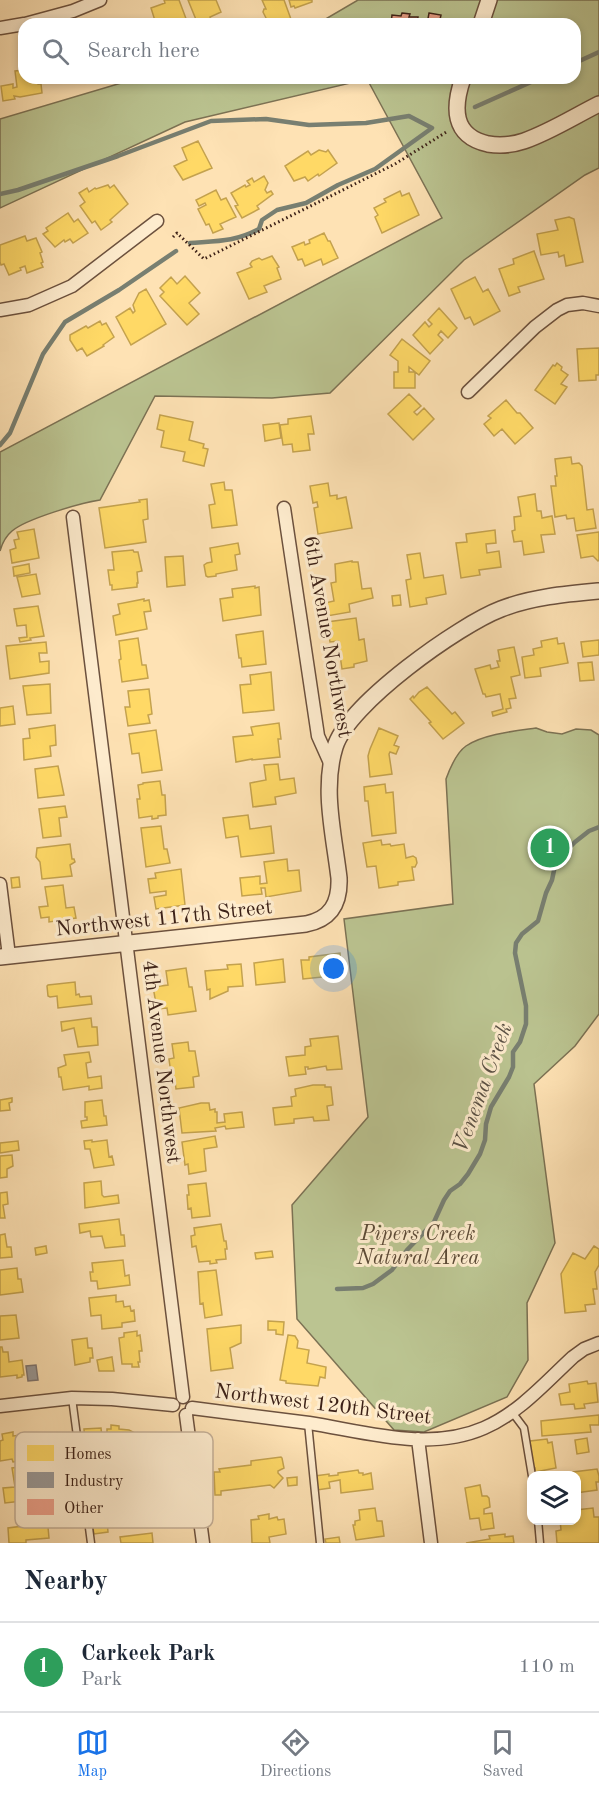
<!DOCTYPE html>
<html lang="en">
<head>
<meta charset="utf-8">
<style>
	body { margin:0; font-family:"Old Standard TT",serif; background:#f6f6f7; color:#1f2937 }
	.controls { position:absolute; right:18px; bottom:18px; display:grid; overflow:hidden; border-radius:12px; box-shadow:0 3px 9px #0003 }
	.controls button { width:54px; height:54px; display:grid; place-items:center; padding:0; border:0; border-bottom:2px solid #e0e1e3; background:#fff; color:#1f2937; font:30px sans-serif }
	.you { position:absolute; left:334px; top:969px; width:21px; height:21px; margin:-15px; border:4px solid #fff; border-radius:50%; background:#1a73e8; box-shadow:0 0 0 9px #1a73e833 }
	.badge { display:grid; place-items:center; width:39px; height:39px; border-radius:50%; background:#1a73e8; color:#fff; font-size:20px; font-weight:700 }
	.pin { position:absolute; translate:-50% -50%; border:3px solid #fff; box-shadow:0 2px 6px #0006 }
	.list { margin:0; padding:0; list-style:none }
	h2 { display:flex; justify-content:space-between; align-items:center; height:78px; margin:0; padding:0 24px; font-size:26px }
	h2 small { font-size:20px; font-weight:400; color:#747a83 }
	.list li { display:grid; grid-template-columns:39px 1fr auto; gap:18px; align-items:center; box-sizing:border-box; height:90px; padding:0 24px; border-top:2px solid #e0e1e3 }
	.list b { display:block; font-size:22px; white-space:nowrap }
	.list p { margin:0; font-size:20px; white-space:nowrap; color:#747a83 }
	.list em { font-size:20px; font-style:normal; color:#747a83 }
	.icon { flex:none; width:33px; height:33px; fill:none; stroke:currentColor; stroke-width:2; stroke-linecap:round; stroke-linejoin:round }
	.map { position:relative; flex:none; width:599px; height:1543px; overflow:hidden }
	.search { position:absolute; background:#fff; box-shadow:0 3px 9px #0003; left:18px; right:18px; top:18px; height:66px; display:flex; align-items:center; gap:15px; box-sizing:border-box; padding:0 21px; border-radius:18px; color:#747a83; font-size:22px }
	.sheet { height:168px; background:#fff }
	nav { display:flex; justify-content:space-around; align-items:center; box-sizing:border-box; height:84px; border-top:2px solid #e0e1e3; background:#fff; font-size:16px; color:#747a83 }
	nav a { display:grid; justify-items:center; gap:3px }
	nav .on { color:#1a73e8 }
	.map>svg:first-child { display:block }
</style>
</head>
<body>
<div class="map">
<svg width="599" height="1543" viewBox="0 0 599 1543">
	<rect width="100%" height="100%" fill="#fee2b4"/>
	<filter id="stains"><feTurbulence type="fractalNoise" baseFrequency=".00333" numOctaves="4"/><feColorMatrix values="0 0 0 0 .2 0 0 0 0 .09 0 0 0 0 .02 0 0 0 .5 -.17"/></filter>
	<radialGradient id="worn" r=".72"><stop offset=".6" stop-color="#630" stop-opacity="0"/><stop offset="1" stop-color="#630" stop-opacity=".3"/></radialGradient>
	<path fill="#bbc491" stroke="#7c7254" stroke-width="1.5" d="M358 0H599V168L585 175 464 260 330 393 272 398 155 396 100 500C80 503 26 519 12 531 6 536 2 544 0 551V452L442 218 367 79 185 122 0 208V119L138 78H575V24H317Z
		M536 728 547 732 562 734 576 729 591 730 599 735V1014L575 1046 534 1084 555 1243 527 1303 528 1360 507 1397 424 1432 394 1430 297 1319 292 1205 368 1117 344 919 453 904 446 779C450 768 456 753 466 746 484 734 515 731 536 728Z"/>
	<path fill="#ffd966" stroke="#c4a24e" stroke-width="1.5" d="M164 0H179L188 24H156L151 8 165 3Z
		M188 0H216L221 12 210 17 214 24H206V22L199 24 197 22Z
		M262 0H284L292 22 295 21 297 24H275L274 22 269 24 263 12 264 9H266Z
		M289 0H312V2L295 8 294 6 291 7Z
		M24 70V78H37L38 84H41L42 93 20 97 14 96 15 99 3 101 1 86 13 84V88L17 87 15 71Z
		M198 141 212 168 183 180 174 166 187 160 182 148Z
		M319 150 326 152 328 150 337 163 319 176 318 174 308 181 305 177 294 181 285 166 308 151 311 155Z
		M264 176 268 183 265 190 267 193 271 191 273 194 257 206 259 209 242 218 235 206 238 205 231 193 245 185 246 187 250 185 247 181 252 178 254 182Z
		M108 185 110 188 114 185 128 204 110 220 112 222 101 230 95 221 92 223 80 206 85 202 79 193 87 188 89 192 95 188 96 189Z
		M216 190 221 200 226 198 236 217 220 224 223 229 213 233 209 224 206 225 198 209 206 205 205 203 199 206 196 200Z
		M400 191 402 196 409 193 419 215 382 233 375 217 378 215 374 208 386 202 384 199Z
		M68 213 74 222 78 219 88 233 73 243 70 239 65 242 64 240 55 247 43 234 48 231 46 228Z
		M569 217 574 219 583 262 566 266 564 255 559 257 558 252 541 255 537 234 558 230 555 220Z
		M324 233 328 241H330L338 258 323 265 321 259 305 266 302 259 298 260 292 247 304 242 305 245 310 243 309 240Z
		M25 236 27 241 36 238 42 252 40 253 43 262 41 263 43 267 27 273 25 266 20 268 21 270 9 275 4 264 1 265 0 262V245Z
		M534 251 544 279 518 287 520 292 509 296 499 269 514 264 513 259Z
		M272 256 279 267 277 268 281 279 264 286 267 292 249 299 237 273 252 267 250 264 252 261 259 258 262 260Z
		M185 276 200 293 189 303 199 314 187 325 160 296 164 292 160 288 171 277 177 284Z
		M475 277 483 292 488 289 500 311 474 325 470 317 465 319 451 289Z
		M146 289 166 324 131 345 116 317 130 308 133 313 135 311 133 305 139 293Z
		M439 308 457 328 448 338 441 331 438 335 443 340 430 354 413 335 425 322 429 327 432 324 428 320Z
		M100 321 102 325 106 323 114 337 103 345 104 346 87 356 82 348 77 351 70 340V335L86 326 88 328Z
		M402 339 430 361 419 375 409 367V372H415V388H394V372H398V361L390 355Z
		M599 348V375H596V380L579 381 577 349Z
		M557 363 562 367 561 370 568 375 561 384 567 387 555 404 535 390 553 365 555 366Z
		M409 394 421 406 414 412 417 415 424 408 434 419 413 440 388 414Z
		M506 400 517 413H520L533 428 515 444 502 429 494 436 484 424 491 418 488 416Z
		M160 415 193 422 189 440 204 444 203 448 208 449 204 466 183 461 185 452 161 447 164 431 157 429Z
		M311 416 314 434H308L310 450 293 452 292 444 283 445 280 425 288 424V419Z
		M279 423 281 438 265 441 263 425Z
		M571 457 572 464 579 463 582 466 587 510 593 509 596 528 576 531 574 518 567 519 566 515 555 517 551 486H556L555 476H557L555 459Z
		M224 482 225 490H232L237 525 212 528 209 505 215 504 211 484Z
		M328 483 330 496 337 495V499L346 497 352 528 318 534 314 508 318 507 317 502 313 503 310 486Z
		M535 494 537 511H541L542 518 552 516 555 534 541 535 544 552 524 555 522 541 514 542 512 531 515 530 514 517 521 516 518 497Z
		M147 499 148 519 143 520 146 542 105 548 99 508 140 502 139 500Z
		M34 529 39 558 12 563 10 550 16 548 14 540 19 539 17 532Z
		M495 530 496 543 486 544 487 553 499 551 501 567 479 570 480 575 461 578 456 543 467 542 466 534Z
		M599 532V560L598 561 593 556 581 558 577 535Z
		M238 543 240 554 235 555 237 570 216 574V576L208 577 206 576 204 565 207 563 212 562 210 548Z
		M133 550 134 552H138L142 571 137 572 138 583H137V587L112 590V585H110L108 570H114L112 552Z
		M420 553 424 578 443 575 446 594 426 598 427 604 410 607 406 580 411 579 407 555Z
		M183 556 185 585 167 587 165 557Z
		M352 561V562H358L362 589 371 588 373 598 349 604 350 612 327 616 325 603 334 601 331 583 336 582 335 564Z
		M29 564 30 573 14 576 13 567Z
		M36 574 40 594 22 597 17 577Z
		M255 586V588L259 587 261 615 223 621 220 599 233 597 232 589Z
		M400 595 401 605 393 606 392 596Z
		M144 599V601L149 600 151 611 144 612 147 629 116 635 113 616 120 614 118 604Z
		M38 606 44 636 30 638 31 640 20 642 19 638 27 637 26 625 17 626 14 609Z
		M356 618 359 640 364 639 367 661 354 664V667L342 669 338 641 330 642 327 622Z
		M263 631 266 664 242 667 241 658H239L236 635Z
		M138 638 142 665H146L148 678 122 682 119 660 121 659 119 641Z
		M557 638 558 644 564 643 568 663 540 668 541 676 525 678 522 657 534 655 533 649 542 647 541 641Z
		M599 640V655L583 657 581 642Z
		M46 642 47 653H39L40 662 49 661V673L10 679 6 646Z
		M514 647 520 675 511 677 516 698 509 699 511 708 506 709 507 712 493 716 492 712 503 709 500 694 486 697 485 694H483L475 669 490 665 491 669 499 667 497 661H500L498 650Z
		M592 662 594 680 580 681 578 663Z
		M271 672 274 710 243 713 240 685 251 684 250 675Z
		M50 684 51 713 27 715 23 686Z
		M427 687 452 714 455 712 464 723 443 739 429 723 431 722 410 699 413 696 414 698 419 692Z
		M149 689 152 714 148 715 150 723 128 726 125 707H130L128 691Z
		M13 706 15 724 0 726V708Z
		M279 723 281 739H278L280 757 252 760V759L236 762 233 737 253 735 251 727Z
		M55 725 56 745 50 746 51 756 24 760 23 739 30 738 29 729Z
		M379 728 398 736 394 745 399 747 396 754 390 752 389 754 392 774 370 777 368 756 370 749Z
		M156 730 162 770 142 773 139 753 132 754 129 734Z
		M278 764 280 780 294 778 296 793 275 797 276 804 253 807 250 783 266 780 264 765Z
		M58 766 64 795 38 798 35 769Z
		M160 781 162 795H165L166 815 158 816V818L152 819V816L139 818 137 799H140L138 785 143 784V783Z
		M385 784 386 793 393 792 396 833 372 836 368 801H365L364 787Z
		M65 806 67 817 59 818 61 836 43 838 39 809Z
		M248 815 250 829 271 826 274 853 241 857 238 836 226 838 223 818Z
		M161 826 164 849H167L170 863 146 867 141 828Z
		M381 840 382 845 390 844 391 846 404 844 406 858 413 856 416 858 417 863 415 867H412L414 880 398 882V885L379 888 376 866 367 867 363 843Z
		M70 844 72 859H74L75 862 70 865 72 876 42 879 40 862 36 857 37 848Z
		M287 859 288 871 299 870 301 891 266 897 265 888H261L262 894 242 896 240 878 260 876V884L267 883 264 862Z
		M181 869 185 905 156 909 154 897 166 895V891L150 893 148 879 156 878 155 873Z
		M19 877 20 887 12 888 11 878Z
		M63 885 66 908 74 907 76 918 49 922V917L41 918 39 907 48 906 45 887Z
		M340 953 342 975 303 979 301 960H309V957Z
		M283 959 285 982 256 985 254 963Z
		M241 964 243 986 228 987V991L210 999V989L207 990 205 971 228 969 227 965Z
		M186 968 189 987H192L196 1011 168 1015 167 1008 157 1009 153 987 168 985 166 971Z
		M75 982 76 995 79 994 80 997 91 996 92 1004 58 1008 57 996 50 997 48 996 47 986 48 985Z
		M91 1018 92 1027H97L98 1045 78 1047 74 1028 62 1031 61 1022Z
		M338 1036 342 1069 327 1070 326 1066 308 1069V1067H305L306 1074 289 1076 286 1057 305 1055V1047L311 1046 310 1039Z
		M188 1042 189 1051H195L199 1076 193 1077 194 1087 176 1089 175 1081H172L169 1059 174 1058 172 1044Z
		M89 1052 91 1062 86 1063 88 1078 101 1076 102 1088 89 1090V1086L63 1090 61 1077H59L58 1068 66 1065 64 1055Z
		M313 1085H325V1087H331L333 1105 327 1106 329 1120 314 1121 313 1117 294 1119V1123L275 1125 273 1108 292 1106 291 1097 296 1096 295 1089Z
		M12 1098V1102L9 1103 10 1110 0 1111V1100Z
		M102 1100 104 1116H106L107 1125 82 1128 81 1121 87 1120V1117H85V1102Z
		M201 1103H209L210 1110 215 1109V1112H217V1123L225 1122 224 1114 242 1112 244 1127 226 1129 225 1126 215 1128 216 1131 182 1133 179 1108Z
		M215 1136 217 1147 204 1149 206 1171 189 1174 188 1164 185 1165 182 1142Z
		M92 1140V1142L107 1140 109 1157 112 1156 114 1165 94 1168 90 1149H85L84 1141Z
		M18 1141 19 1150 0 1153V1143Z
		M12 1155 13 1166 7 1169V1177L0 1178V1156Z
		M101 1181 102 1195 104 1197 118 1195 119 1203 85 1208 84 1183Z
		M206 1183 210 1216 192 1218 191 1208 188 1209 187 1195H189L188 1185Z
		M7 1192 8 1204 3 1205 5 1218H0V1193Z
		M119 1219 121 1235H124L125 1246 105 1248 102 1236 91 1237 90 1231 80 1233 79 1224Z
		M221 1224 224 1241H226L227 1249H225L226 1259 216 1260 217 1263 210 1264V1261L199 1262 196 1246 192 1247 191 1236 195 1235 194 1228Z
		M5 1234 7 1247H11L12 1257 0 1258V1235Z
		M46 1246 47 1253 36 1255 35 1248Z
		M594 1246 599 1249V1265L595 1272 597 1289H593L595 1304 585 1305 586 1311 565 1313 561 1274 573 1253 585 1259Z
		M272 1251 273 1257 256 1259 255 1253Z
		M123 1260 125 1276 129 1275 130 1285 98 1289 97 1281H91L90 1272H93L92 1263Z
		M17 1268 18 1279H21L23 1292 0 1295V1270Z
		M216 1270 222 1315 205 1318 203 1303 200 1304 198 1272Z
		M116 1295V1302L123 1301 124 1307 130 1306 131 1311 134 1310 135 1321 122 1323V1327L102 1329 101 1315 91 1316 89 1298Z
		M16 1315 19 1338 0 1340V1316Z
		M268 1321 284 1322 283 1335 276 1334V1330H268Z
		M241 1325V1343L230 1348 233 1368 211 1371 207 1329Z
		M137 1331V1336L140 1335 142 1351H139L140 1362H138L139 1367H132V1364H122L119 1338 124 1337V1333Z
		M288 1335 295 1336 298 1341 297 1348 309 1350 307 1363 326 1367 325 1378 320 1377 318 1386 286 1383V1381L280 1380Z
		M87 1338 88 1348H92L93 1358H90V1362L75 1365 72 1340Z
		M0 1347H2L3 1352H8L9 1362 22 1360 24 1375H22V1377L17 1378V1375L0 1377Z
		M112 1357 114 1371H99L97 1360Z
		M587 1381 588 1384 596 1383 598 1402 584 1404 585 1408 575 1409 574 1404 561 1405 559 1394 570 1392 569 1384Z
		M599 1415V1425H590L591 1432 542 1436 541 1421Z
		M111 1425 119 1426V1429L129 1430 137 1434 151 1447 148 1450 154 1456 146 1464 144 1462 137 1470 123 1456 108 1455 107 1463 86 1462 84 1429 101 1428 102 1437H107V1429H111Z
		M13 1432V1436L30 1434 31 1438H43L45 1453H39L40 1460 22 1462 21 1461 13 1462 12 1459 0 1461V1441L3 1440 2 1434Z
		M587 1438 589 1452 577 1454 575 1440Z
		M547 1439 548 1443 552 1442 556 1468 535 1472V1468H533L530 1441Z
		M281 1457 282 1458 284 1468 278 1471V1473L283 1478 274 1488 270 1485 221 1491V1495H215L214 1472H220L219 1469 251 1465V1461Z
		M36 1465 40 1499 5 1503 3 1488 15 1487 12 1468Z
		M597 1469 599 1476V1482H596L597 1490 576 1493V1476H574L573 1472Z
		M358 1470 359 1473H363V1475L371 1473 373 1489 341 1493 340 1480 329 1482 330 1488 317 1490 315 1476 329 1474V1476L338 1475V1473Z
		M297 1477V1485L288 1486 287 1478Z
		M480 1485 482 1496H487L489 1498 490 1507 484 1509V1514L492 1513 494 1528 481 1530 479 1518 470 1519 465 1488Z
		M32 1505 33 1509 39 1508 40 1516H47L49 1538 26 1540V1543H9L8 1528 23 1526 21 1506Z
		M375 1508 377 1521H382L384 1536 356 1540 353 1525H355V1521L360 1520 359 1510Z
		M593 1508 594 1517H599V1543H557L556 1531 561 1530 560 1520H576V1510Z
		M269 1514V1519L277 1517 278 1520 284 1519 286 1534 269 1537 270 1543H252L251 1520 259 1519 258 1516Z
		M107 1521 108 1532 94 1534 92 1522Z
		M152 1533 153 1543H121L120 1537Z
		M505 1534V1537L513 1536 514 1543H466L490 1539 489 1536Z
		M339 1537 340 1543H326L325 1539Z"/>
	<path fill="#999" stroke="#7d7572" stroke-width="1.5" d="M36 1365 38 1380 28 1381 26 1366Z"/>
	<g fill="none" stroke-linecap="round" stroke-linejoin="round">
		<path stroke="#787f71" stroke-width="4.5" d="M575 63 599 52
			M475 107 540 78
			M0 194 18 190 118 156 211 121 266 119 309 125 366 123 409 116 432 128 375 169 338 185 306 203 277 210 262 220 259 229C235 242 217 241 190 243
			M0 445 10 433 43 354 65 322 119 290 176 251
			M337 1289 363 1288 373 1284 392 1270 407 1250 434 1222 444 1200 450 1191 460 1184 468 1174 480 1154 485 1140 486 1124 491 1107 509 1077 513 1067V1052L520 1042 526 1024V1006L515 953 516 943 522 934 538 921 546 893 552 880 556 861 575 842 589 831 599 827"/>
	</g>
	<path fill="#eca08a" stroke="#3c2117" stroke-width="1.5" d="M402 13 410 14 409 17H418L417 24H391L392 15 401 16Z
		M429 13 441 15 439 24H427Z"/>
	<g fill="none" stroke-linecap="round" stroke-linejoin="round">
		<g stroke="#6c513e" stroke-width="9">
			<path id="service" d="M72 1398 91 1543
				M512 1412 524 1428 532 1476
				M308 1423 320 1543
				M538 1520 540 1543"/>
		</g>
		<g stroke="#6c513e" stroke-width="15">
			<path id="minor" d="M25 24 73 11 100 0
				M0 28 24 24
				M0 310 29 305 72 286 157 221
				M468 392 535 327 557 310 567 305 583 303 599 306
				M284 508 318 736 331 765
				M73 517 183 1397
				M0 884 9 956
				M0 1406 72 1398 112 1399 173 1405
				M192 1408C231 1413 270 1418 309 1423 366 1432 429 1452 484 1428 519 1413 546 1382 573 1357L584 1349 599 1343
				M186 1415 203 1543
				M418 1439 431 1543"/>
		</g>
		<g stroke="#6c513e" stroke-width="18">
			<path id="tertiary" d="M481 24 489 0
				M463 78C453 107 452 136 488 144 500 146 512 145 524 141 550 132 575 116 599 104
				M0 957 306 924C331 919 340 903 339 878 334 835 322 789 335 747 348 704 459 625 501 609 532 597 566 594 599 591"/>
		</g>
		<path stroke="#3c2117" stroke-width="3" stroke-dasharray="1.5 3" stroke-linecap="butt" d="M173 237 177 233 204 259 395 164 448 131"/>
		<use href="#service" stroke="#feecce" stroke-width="6"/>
		<use href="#minor" stroke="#feecce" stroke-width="12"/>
		<use href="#tertiary" stroke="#feecce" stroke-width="15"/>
	</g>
	<g text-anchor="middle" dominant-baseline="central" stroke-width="6" stroke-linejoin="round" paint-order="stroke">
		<g font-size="21" fill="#3c2117" stroke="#feecce">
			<text transform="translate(327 637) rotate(80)">6th Avenue Northwest</text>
			<text transform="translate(164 919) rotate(-6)">Northwest 117th Street</text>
			<text transform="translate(161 1062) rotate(83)">4th Avenue Northwest</text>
			<text transform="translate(323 1405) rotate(7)">Northwest 120th Street</text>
		</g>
		<g font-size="21" font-style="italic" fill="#5c4a36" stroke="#feecce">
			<text x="418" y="1234">Pipers Creek<tspan x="418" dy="24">Natural Area</tspan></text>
		</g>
		<g font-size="22" font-style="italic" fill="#5a5044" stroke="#feecce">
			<text transform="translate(483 1088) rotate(-70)">Venema Creek</text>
		</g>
	</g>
	<rect x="15" y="1432" width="198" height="96" rx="9" fill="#feecce" stroke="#c4af97" stroke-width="1.5"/>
	<rect x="27" y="1445" width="27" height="16" fill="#ffd966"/>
	<rect x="27" y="1472" width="27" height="16" fill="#999"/>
	<rect x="27" y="1499" width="27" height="16" fill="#eca08a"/>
	<g font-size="16" fill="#3c2117">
		<text x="64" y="1459">Homes</text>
		<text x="64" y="1486">Industry</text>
		<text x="64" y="1513">Other</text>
	</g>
	<rect width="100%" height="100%" filter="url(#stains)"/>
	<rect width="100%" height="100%" fill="url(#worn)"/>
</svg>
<div class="controls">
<button><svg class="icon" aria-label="layers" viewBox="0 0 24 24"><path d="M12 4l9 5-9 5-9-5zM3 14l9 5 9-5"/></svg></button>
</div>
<div class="you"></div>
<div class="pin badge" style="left:550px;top:848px;background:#2e9e5b">1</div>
<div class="search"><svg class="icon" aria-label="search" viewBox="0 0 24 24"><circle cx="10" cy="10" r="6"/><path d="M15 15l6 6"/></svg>Search here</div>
</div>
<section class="sheet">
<h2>Nearby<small></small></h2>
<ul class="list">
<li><span class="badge" style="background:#2e9e5b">1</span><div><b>Carkeek Park</b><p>Park</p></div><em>110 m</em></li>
</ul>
</section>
<nav>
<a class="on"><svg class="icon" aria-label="map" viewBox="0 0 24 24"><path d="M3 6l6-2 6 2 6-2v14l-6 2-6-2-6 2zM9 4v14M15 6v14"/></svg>Map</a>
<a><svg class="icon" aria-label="directions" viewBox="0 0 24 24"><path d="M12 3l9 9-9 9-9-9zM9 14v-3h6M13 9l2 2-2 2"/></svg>Directions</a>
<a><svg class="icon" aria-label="saved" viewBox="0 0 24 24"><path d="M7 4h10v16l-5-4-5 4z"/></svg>Saved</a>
</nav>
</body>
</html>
